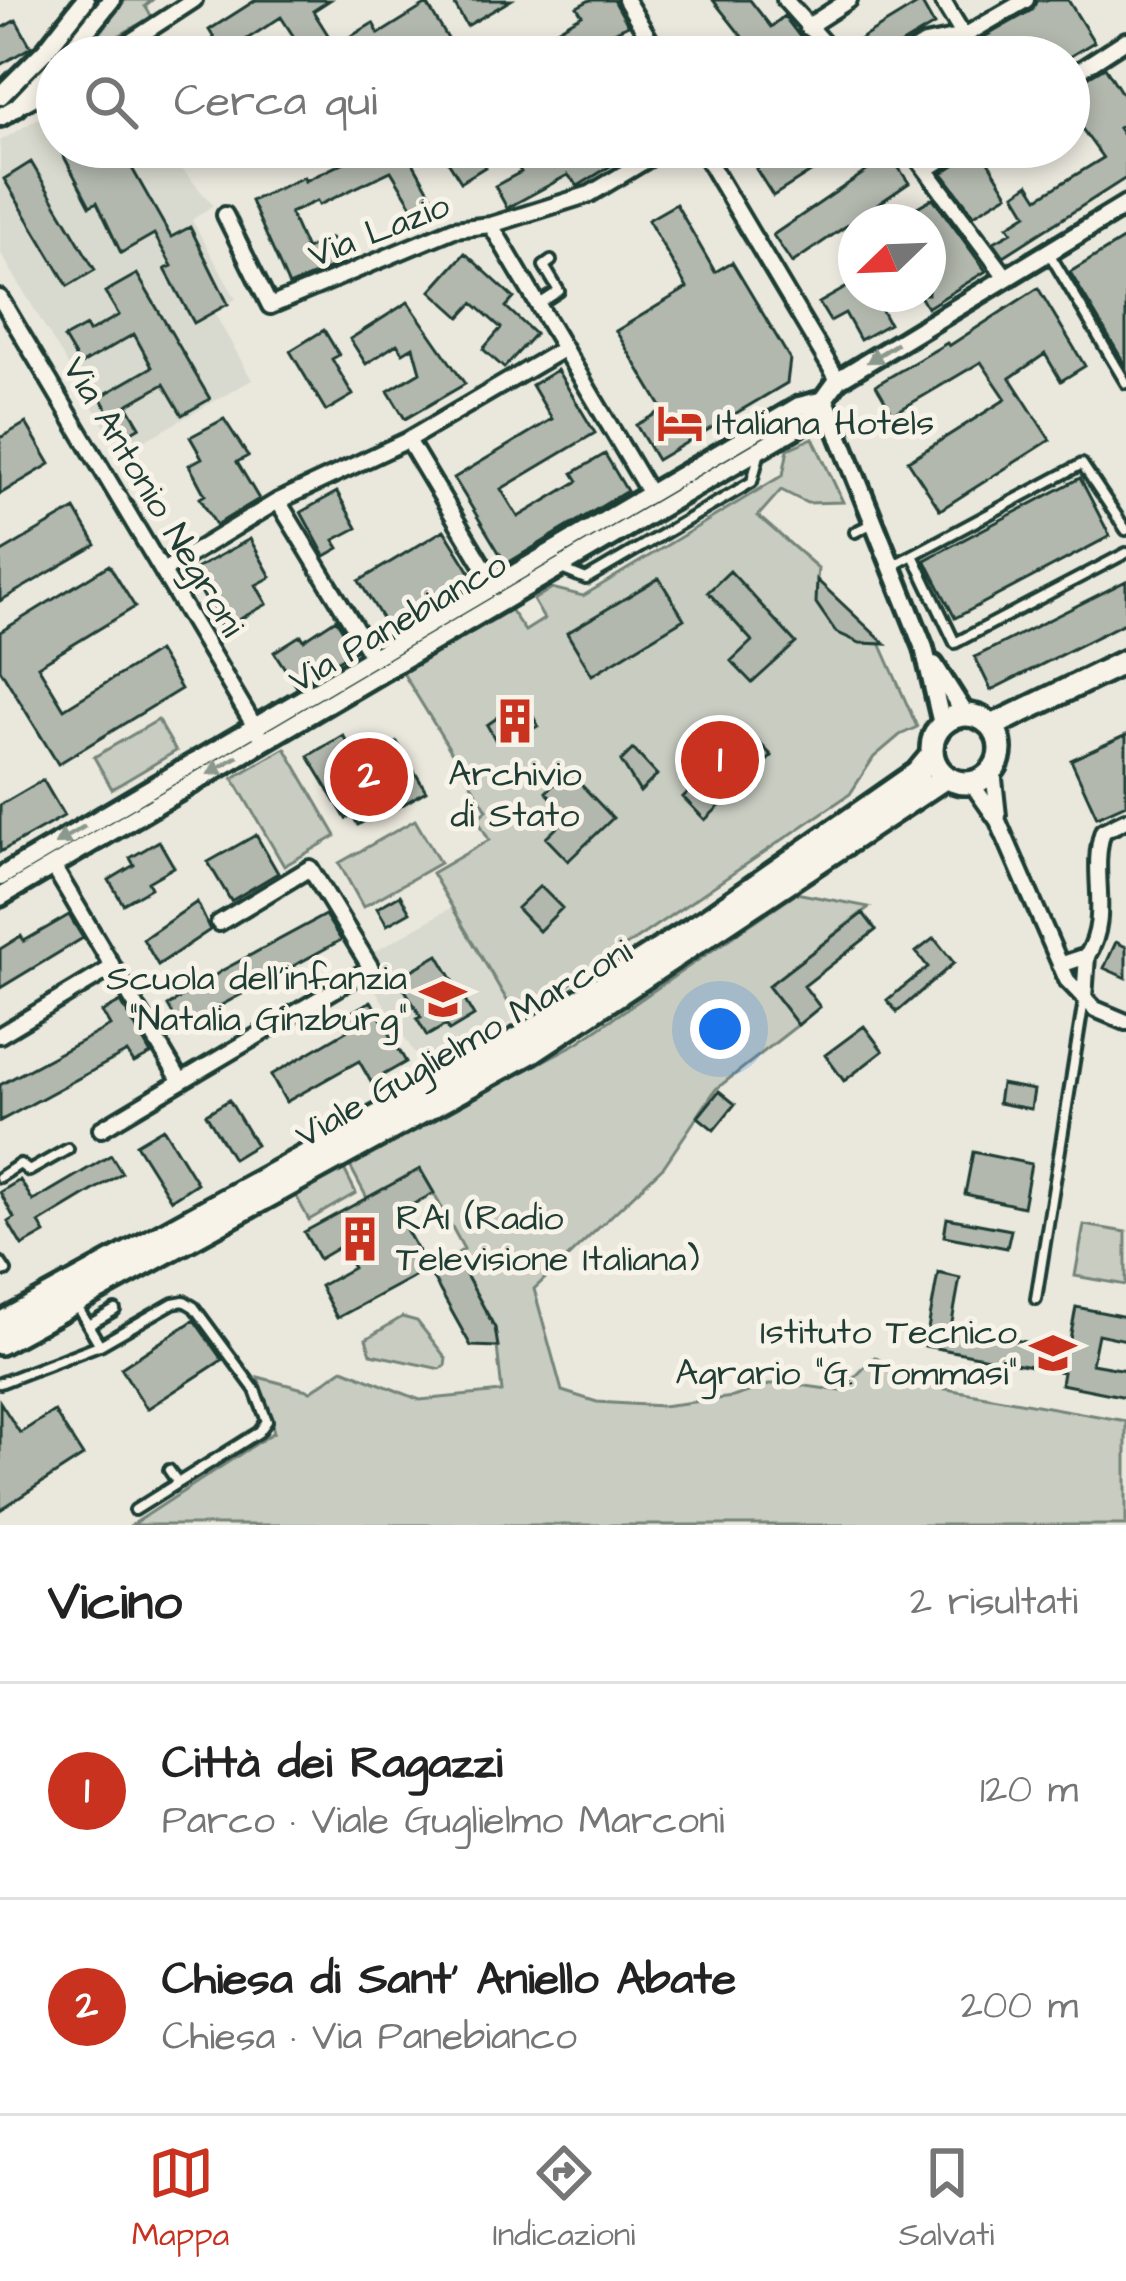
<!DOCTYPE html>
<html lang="it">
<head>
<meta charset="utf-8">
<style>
	body { margin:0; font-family:"Architects Daughter",sans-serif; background:#f6f6f6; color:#222 }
	.compass { position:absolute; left:838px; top:204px; width:108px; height:108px; border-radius:50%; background:#fff; box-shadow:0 6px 18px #0003; rotate:247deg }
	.you { position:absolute; left:720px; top:1029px; width:42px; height:42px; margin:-30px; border:9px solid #fff; border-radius:50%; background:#1a73e8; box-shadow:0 0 0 18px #1a73e833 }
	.badge { display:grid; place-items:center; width:78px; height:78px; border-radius:50%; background:#c8321e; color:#fff; font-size:39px; font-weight:700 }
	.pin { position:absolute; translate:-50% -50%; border:6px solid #fff; box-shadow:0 3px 12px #0006 }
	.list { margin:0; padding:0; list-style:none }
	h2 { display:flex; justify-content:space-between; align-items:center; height:156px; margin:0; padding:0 48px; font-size:51px }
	h2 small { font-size:39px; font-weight:400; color:#767676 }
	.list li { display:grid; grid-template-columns:78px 1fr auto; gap:36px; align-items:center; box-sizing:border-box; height:216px; padding:0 48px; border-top:3px solid #e0e0e0 }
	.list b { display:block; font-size:45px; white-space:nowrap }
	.list p { margin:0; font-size:39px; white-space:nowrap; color:#767676 }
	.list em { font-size:39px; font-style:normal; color:#767676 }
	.icon { flex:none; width:66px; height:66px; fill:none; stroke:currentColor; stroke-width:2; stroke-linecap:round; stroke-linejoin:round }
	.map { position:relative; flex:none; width:1126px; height:1525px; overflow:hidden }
	.search { position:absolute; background:#fff; box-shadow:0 6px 18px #0003; left:36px; right:36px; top:36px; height:132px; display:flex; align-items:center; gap:30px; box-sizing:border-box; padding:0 42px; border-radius:66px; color:#767676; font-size:45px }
	.sheet { height:588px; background:#fff }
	nav { display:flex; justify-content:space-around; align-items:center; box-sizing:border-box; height:168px; border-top:3px solid #e0e0e0; background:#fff; font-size:33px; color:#767676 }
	nav a { display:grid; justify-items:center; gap:6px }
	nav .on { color:#c8321e }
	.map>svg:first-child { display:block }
</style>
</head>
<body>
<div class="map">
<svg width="1126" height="1525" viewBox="0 0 1126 1525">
	<rect width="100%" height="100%" fill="#eae8dd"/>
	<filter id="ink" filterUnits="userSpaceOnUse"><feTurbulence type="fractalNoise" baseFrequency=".00833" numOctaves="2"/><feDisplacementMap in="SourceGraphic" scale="24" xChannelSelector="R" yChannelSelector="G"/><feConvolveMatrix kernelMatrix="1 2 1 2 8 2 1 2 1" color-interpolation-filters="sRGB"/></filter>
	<g filter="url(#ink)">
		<path fill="#d9dacf" d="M57 107V147H163L213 205 192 220 236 299 214 312 252 380 121 454 0 252V141Z
			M452 907 518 1019 424 1069 368 978 381 970 371 954Z"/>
		<path fill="#c8ccc1" stroke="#74847a" stroke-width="3" d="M125 0H152L145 6 152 17 102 45 98 36Z
			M813 438 843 502 807 503 781 490 758 516 818 568 817 580 883 642 880 643 917 727 900 735 874 757 850 794 518 1019 432 873 489 840 477 818 487 810 403 673 509 608 525 631 544 619 533 600 552 588 583 596 783 475 788 449Z
			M158 720 176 751 112 789 94 757Z
			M285 748 336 836 284 866 233 778Z
			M415 820 440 863 363 907 339 863Z
			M796 893 869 907 769 986 798 1025 716 1089 664 1166 534 1289 562 1391 597 1402 662 1406 733 1397 778 1382 841 1391 875 1357 913 1383 1126 1421V1525H132L274 1432 258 1377 311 1391 343 1369 420 1400 502 1392 495 1328 455 1255 464 1249 421 1170 367 1198 349 1164 577 1043Z
			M343 1167 356 1193 309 1220 295 1194Z
			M1084 1225 1126 1232V1285L1075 1276Z
			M402 1317 417 1321 446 1358 445 1366 440 1369 371 1354 366 1339Z"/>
		<path fill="#b2b8ae" stroke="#1f3d34" stroke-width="3" d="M256 0H330L313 11 335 46 373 23 379 34 427 4 459 57H307L281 17 224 54 209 30Z
			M452 0H511L467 26Z
			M590 0H614L628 25 564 57H511L582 15 577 7Z
			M713 0H750L771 27 784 16 804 42 789 57H758Z
			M1037 0H1068L1094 42 1069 57H949L1032 10Z
			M921 2 934 25 880 57H855L849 46Z
			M16 20 31 47 0 65V29Z
			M1105 67 1126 100V123L1118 128 1126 139V178L1004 256 994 242 1012 232 1008 226 1027 214 1015 194 1029 184 1038 198 1103 158 1075 119 1069 88Z
			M59 147H120L171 237 190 227 228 304 194 323 165 269 172 266 154 234 121 253 97 202 90 206Z
			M376 147H404L433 198 414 209 391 171 319 205 317 201 290 213 306 249 331 238 343 263 289 286 251 201 304 177 305 181Z
			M439 147H472L485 167 461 182Z
			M505 147H542L554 168 587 147H641L578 186 568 175 507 208 495 186 521 172Z
			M792 147H832L815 158 820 166 773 196 756 169Z
			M972 147H979L1008 194 974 215 942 173 968 156Z
			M890 155 909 183 792 263 773 235Z
			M31 162 95 270 68 286 4 179Z
			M933 198 986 271 927 308 919 294H928V222H891Z
			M676 204 715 272 732 262 790 359 787 383 657 460 636 425 663 410 616 331 687 288 648 220Z
			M1126 238V366L1070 272Z
			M465 253 514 298 506 307 535 334 504 368 483 349 501 328 473 303 460 317 431 291Z
			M137 274 210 399 182 415 164 384 127 405 140 427 123 437 100 397 152 367 134 334 80 365 64 338 86 326 89 332 119 315 105 292Z
			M854 283 856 294 863 300 873 294 889 324 860 340 845 313 830 321 819 303Z
			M1038 288 1085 366 1061 381 1045 354 1010 378 1050 440 940 510 908 461 1006 399 981 362 893 414 876 385 947 343 949 346Z
			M408 302 465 384 405 419 388 391 420 372 413 347 403 353 397 344 366 364 350 339Z
			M324 330 339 355 332 359 353 395 326 411 290 351Z
			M557 370 595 433 501 489 518 517 578 481 573 473 605 454 627 491 506 564 454 478 552 419 532 385Z
			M224 419 248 456 237 462 259 499 216 525 200 498 205 495 189 465 202 458 190 437Z
			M26 423 50 464 0 494V438Z
			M1080 478 1110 536 955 618 925 560Z
			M337 492 357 528 334 540 339 548 325 556 301 512Z
			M75 509 96 545 0 601V553Z
			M444 530 475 580 390 631 359 581Z
			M250 539 271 577 256 585 267 604 222 629 190 572Z
			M109 565 135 607 38 666 64 709 158 651 181 689 58 764 0 669V632Z
			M730 571 796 643 752 683 731 661 752 641 708 592Z
			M659 578 684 619 592 675 567 633Z
			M817 580 885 644 860 643 836 632 816 603Z
			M1126 581V622L991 690 975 657Z
			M336 619 355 650 297 687 274 652 301 635 304 640Z
			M524 699 538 726 512 740 509 734 496 741 487 725Z
			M750 733 772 756 705 820 683 797Z
			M343 735 360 764 397 742 426 791 380 818 378 813 358 825 352 815 346 819 308 756Z
			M1126 735V804L1097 817 1071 760Z
			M633 749 657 775 640 792 621 761Z
			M568 771 613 818 568 861 546 838 569 816 546 792Z
			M43 780 64 816 0 852V805Z
			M256 835 278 873 231 901 208 862Z
			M159 841 174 867 148 882 151 888 123 904 109 880 134 865 130 858Z
			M540 886 562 908 539 931 517 908Z
			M400 895 410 912 387 925 377 908Z
			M197 902 210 930 158 965 143 939Z
			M863 913 876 930 804 986 820 1007 798 1025 768 986Z
			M69 915 83 938 0 988V949L21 936 24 941Z
			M325 915 341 940 207 1013 209 1016 183 1032 168 1006 223 970Z
			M934 938 954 963 897 1012 887 1000 928 967 916 952Z
			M1116 942 1126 947V978L1104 968Z
			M438 955 474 1016 449 1031 446 1025 427 1036 417 1019 421 1017 398 978Z
			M371 1001 406 1062 371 1082 359 1061 286 1102 271 1075 348 1030 341 1018Z
			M121 1002 151 1054 134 1063 127 1052 0 1121V1085L110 1026 102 1012Z
			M864 1026 883 1051 844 1081 825 1055Z
			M1001 1084 1034 1090 1031 1109 998 1103Z
			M719 1091 735 1104 714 1130 698 1117Z
			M229 1100 256 1145 233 1159 206 1114Z
			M163 1128 197 1183 171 1200 136 1144Z
			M973 1152 1031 1164 1023 1207 965 1194Z
			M111 1155 122 1173 39 1223 45 1233 22 1246 8 1222 14 1218 0 1192 20 1180 33 1201Z
			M420 1169 434 1193 397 1213 428 1269 337 1318 320 1286 353 1268 341 1246 319 1259 304 1232Z
			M947 1218 1011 1230 1007 1248 944 1236Z
			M455 1255 495 1328 498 1347 471 1346 428 1269Z
			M938 1273 960 1278 951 1328 1068 1350 1076 1307 1126 1317V1340L1098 1334 1092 1364 1126 1370V1397L1061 1384 1063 1372 925 1346Z
			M194 1320 222 1360 147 1409 121 1368Z
			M0 1402 20 1433 54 1411 83 1456 0 1510Z"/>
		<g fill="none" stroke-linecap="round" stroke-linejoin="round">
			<g stroke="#1f3d34" stroke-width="16">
				<path id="service" d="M1049 253 1126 383
					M539 304 559 291 544 266 551 261
					M855 532 873 523
					M913 555 955 643 1126 553
					M894 565 1082 464 1126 530
					M559 568 586 579 752 482 759 455
					M0 1177 20 1164 29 1171 68 1149
					M0 1262 6 1271
					M1036 1299 1084 1000
					M75 1303 100 1345 173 1303 184 1301 194 1307 255 1390 267 1421 259 1432 135 1510
					M89 1325 115 1310
					M0 1383 99 1345
					M169 1470 178 1483"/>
			</g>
			<g stroke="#1f3d34" stroke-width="22">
				<path id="minor" d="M626 0 660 57
					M785 0 836 57
					M942 0 964 36
					M807 27 849 0
					M107 57 194 0
					M802 57 823 43
					M904 57 925 44 964 36 1026 0
					M1069 77 1126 40
					M26 102 57 85
					M700 147 838 380
					M909 147 1006 277
					M926 170 961 147
					M225 215 270 306 454 229 491 225 590 194 668 147
					M491 225 650 494
					M0 298 258 732
					M408 440 494 584
					M278 501 372 656
					M163 571 278 501 408 440 563 349
					M993 770 998 816
					M972 784 998 821 1067 980 1095 1009 1126 1022
					M53 866 180 1080
					M1060 965 1087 956C1112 916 1089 873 1103 831L1126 820
					M1084 998 1087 956
					M0 1035 113 967
					M101 1129 371 968 310 868 219 923"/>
			</g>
			<g stroke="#1f3d34" stroke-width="26">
				<path id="tertiary" d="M65 57 111 0
					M0 96 46 50 85 0
					M0 117 17 107 57 65
					M825 400 924 648 942 724
					M934 665 965 714
					M0 877 799 406 824 400
					M0 897 808 421 838 380 1126 205"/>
			</g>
			<g stroke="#1f3d34" stroke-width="30">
				<path id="primary" d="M932 749a34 34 0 1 1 68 0a34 34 0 1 1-68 0Z
					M992 726 1126 661
					M0 1324 522 1037 706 920 917 773 932 755
					M0 1343 531 1052 946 777"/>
			</g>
			<use href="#service" stroke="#f7f3e8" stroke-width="8"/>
			<use href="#minor" stroke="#f7f3e8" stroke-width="14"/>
			<use href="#tertiary" stroke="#f7f3e8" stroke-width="16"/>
			<use href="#primary" stroke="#f7f3e8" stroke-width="21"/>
		</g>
		<defs><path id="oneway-solid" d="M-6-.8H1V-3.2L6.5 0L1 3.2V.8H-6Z" transform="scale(3)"/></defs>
		<g fill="#8b988e">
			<use href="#oneway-solid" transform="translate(882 353) rotate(148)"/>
			<use href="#oneway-solid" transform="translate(223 765) rotate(149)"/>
			<use href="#oneway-solid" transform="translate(70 835) rotate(149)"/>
		</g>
	</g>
	<defs>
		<g id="hotel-bare" transform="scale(3.6)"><path d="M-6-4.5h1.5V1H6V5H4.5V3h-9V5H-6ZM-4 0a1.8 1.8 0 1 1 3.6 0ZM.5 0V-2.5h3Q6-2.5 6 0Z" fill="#c8321e" stroke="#f7f3e8" stroke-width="2.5" paint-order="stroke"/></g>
		<g id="building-bare" transform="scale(3.6)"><path d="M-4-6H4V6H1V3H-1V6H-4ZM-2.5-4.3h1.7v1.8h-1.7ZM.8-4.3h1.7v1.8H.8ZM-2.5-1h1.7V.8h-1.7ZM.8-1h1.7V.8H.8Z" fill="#c8321e" stroke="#f7f3e8" stroke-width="2.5" paint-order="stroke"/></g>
		<g id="school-bare" transform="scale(3.6)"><path d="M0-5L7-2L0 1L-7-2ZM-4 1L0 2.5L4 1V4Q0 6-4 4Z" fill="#c8321e" stroke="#f7f3e8" stroke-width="2.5" paint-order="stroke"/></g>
		<g id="university-bare" transform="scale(3.6)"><path d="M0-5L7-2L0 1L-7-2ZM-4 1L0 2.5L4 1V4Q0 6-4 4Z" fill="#c8321e" stroke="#f7f3e8" stroke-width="2.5" paint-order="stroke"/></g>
	</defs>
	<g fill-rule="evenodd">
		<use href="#hotel-bare" x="680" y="423"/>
		<use href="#building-bare" x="515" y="721"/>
		<use href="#school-bare" x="443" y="999"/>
		<use href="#building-bare" x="360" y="1239"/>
		<use href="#university-bare" x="1053" y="1353"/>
	</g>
	<g text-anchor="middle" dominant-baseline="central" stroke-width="10" stroke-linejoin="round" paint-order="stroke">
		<g font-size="36" fill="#1f3d34" stroke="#f7f3e8">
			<text transform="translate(379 231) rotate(-21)">Via Lazio</text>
			<text transform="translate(153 497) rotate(59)">Via Antonio Negroni</text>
			<text transform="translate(398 623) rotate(-30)">Via Panebianco</text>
			<text transform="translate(464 1044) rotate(-30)">Viale Guglielmo Marconi</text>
		</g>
		<g font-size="36" fill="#1f3d34" stroke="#f7f3e8" text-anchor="start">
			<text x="716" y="423">Italiana Hotels</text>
			<text x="515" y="774" text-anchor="middle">Archivio<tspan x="515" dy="41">di Stato</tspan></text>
			<text x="407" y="978" text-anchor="end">Scuola dell'infanzia<tspan x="407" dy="41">"Natalia Ginzburg"</tspan></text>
			<text x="396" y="1218">RAI (Radio<tspan x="396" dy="41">Televisione Italiana)</tspan></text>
			<text x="1017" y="1332" text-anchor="end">Istituto Tecnico<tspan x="1017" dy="41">Agrario "G. Tommasi"</tspan></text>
		</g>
	</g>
</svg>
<svg class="compass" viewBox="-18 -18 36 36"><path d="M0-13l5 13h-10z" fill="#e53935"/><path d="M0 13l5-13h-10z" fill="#767676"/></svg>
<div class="you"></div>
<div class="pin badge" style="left:720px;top:760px">1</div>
<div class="pin badge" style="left:369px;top:777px">2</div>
<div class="search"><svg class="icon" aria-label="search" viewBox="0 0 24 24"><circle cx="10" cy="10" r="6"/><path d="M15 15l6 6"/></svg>Cerca qui</div>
</div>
<section class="sheet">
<h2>Vicino<small>2 risultati</small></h2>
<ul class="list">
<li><span class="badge">1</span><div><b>Città dei Ragazzi</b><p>Parco · Viale Guglielmo Marconi</p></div><em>120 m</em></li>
<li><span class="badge">2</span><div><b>Chiesa di Sant' Aniello Abate</b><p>Chiesa · Via Panebianco</p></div><em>200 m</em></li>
</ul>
</section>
<nav>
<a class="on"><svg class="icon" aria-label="map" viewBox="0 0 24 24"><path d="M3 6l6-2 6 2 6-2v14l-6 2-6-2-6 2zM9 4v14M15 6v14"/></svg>Mappa</a>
<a><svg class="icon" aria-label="directions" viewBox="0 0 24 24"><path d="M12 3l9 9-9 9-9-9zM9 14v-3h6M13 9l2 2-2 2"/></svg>Indicazioni</a>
<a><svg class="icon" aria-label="saved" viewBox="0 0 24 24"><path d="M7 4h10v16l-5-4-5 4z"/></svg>Salvati</a>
</nav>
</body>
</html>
